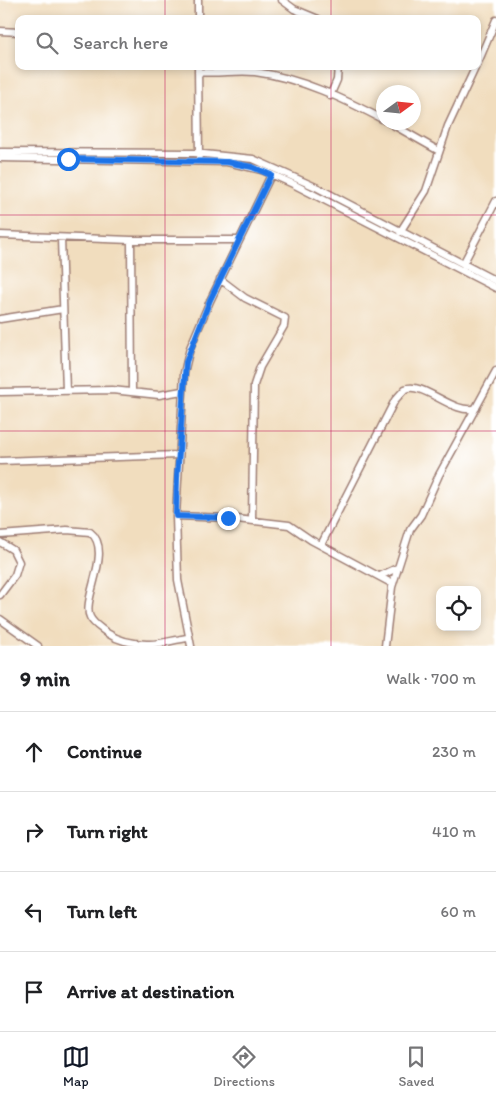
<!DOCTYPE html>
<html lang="en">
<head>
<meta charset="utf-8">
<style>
	body { margin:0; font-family:Itim,sans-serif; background:#f2f2f2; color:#202124 }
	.controls { position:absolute; right:15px; bottom:15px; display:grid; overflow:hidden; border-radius:10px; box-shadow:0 2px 8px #0003 }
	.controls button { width:45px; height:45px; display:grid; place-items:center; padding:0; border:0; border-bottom:1px solid #e0e0e0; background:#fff; color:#202124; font:25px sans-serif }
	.compass { position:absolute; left:376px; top:85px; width:45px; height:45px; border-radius:50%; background:#fff; box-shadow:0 2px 8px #0003; rotate:75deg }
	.stop { position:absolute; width:15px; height:15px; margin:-11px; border:4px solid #1a73e8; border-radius:50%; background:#fff }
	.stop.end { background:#1a73e8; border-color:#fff; box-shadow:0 1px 5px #0008 }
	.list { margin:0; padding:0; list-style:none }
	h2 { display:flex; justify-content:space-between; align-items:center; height:65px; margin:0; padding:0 20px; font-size:21px }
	h2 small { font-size:16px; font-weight:400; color:#757577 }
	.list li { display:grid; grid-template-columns:32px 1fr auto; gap:15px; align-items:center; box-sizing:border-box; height:80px; padding:0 20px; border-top:1px solid #e0e0e0 }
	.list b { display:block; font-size:19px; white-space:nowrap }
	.list em { font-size:16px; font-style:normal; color:#757577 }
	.icon { flex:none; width:28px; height:28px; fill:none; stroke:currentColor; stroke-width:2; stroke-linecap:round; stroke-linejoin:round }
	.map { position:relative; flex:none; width:496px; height:646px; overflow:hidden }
	.search { position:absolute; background:#fff; box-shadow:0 2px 8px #0003; left:15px; right:15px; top:15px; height:55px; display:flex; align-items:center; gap:12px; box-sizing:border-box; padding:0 18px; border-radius:10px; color:#757577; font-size:19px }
	.sheet { height:385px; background:#fff }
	nav { display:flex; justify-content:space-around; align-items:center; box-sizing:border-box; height:70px; border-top:1px solid #e0e0e0; background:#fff; font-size:14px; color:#757577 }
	nav a { display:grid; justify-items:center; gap:2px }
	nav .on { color:#111827 }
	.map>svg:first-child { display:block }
</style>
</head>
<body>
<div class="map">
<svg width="496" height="646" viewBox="0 0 496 646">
	<rect width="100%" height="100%" fill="#fff"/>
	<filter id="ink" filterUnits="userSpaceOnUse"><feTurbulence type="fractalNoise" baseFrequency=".02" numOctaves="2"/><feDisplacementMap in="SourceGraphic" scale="10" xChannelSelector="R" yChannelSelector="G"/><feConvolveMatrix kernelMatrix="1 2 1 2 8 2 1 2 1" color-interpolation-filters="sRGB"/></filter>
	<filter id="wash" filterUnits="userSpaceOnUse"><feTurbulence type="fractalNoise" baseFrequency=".0096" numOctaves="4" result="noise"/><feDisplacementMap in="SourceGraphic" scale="20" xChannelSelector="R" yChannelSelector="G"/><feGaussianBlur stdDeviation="1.12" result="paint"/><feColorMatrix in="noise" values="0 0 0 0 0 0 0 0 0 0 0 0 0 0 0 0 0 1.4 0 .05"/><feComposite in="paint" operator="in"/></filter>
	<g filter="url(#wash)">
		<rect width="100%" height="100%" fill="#f1ddbe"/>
	</g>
	<g filter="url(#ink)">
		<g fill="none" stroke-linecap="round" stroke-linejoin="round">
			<g stroke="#9e7e74" stroke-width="9">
				<path id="street" d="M282 0 294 9 318 19
					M198 19V0
					M0 31 19 32
					M477 65 496 20
					M198 66 199 156
					M198 72C218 74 236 70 255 72 301 78 344 99 384 120
					M330 96 337 80 338 66
					M388 122 439 151
					M0 152 194 153 253 159 318 188 496 281
					M0 158 227 162 262 170 293 184 496 288
					M400 232 426 191 448 126 476 66
					M0 235 131 240H238
					M61 238 66 391
					M131 240 132 391
					M463 264 496 201
					M220 279 245 298 285 318 284 326 260 367 254 385 252 520
					M0 319 63 309
					M0 392 112 390 159 395 182 391
					M0 461 178 455
					M176 516 228 518 289 525 311 540 393 584
					M0 535 67 530 90 532C114 550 81 600 90 617 93 624 101 628 107 633 119 641 132 644 147 644 160 645 175 639 189 638
					M0 542 13 550 19 562 15 575 0 595
					M321 545 395 400 405 389C424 381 454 416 476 408
					M380 576 397 568
					M0 619 38 646
					M191 646 178 580 176 516 184 373 190 348 210 301 271 175
					M385 646 392 587 410 530 421 515 439 475 496 371"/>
			</g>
			<use href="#street" stroke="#fff" stroke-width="6"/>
		</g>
	</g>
	<g fill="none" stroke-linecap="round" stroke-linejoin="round" filter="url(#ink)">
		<path stroke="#1a73e8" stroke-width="6" d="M68 159 227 162 252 167 271 175 210 300 186 362 177 477 176 516 228 518"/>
	</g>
	<path fill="none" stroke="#c2185b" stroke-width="1" stroke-opacity="0.55" d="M165 0V19M331 0V19M165 66V646M331 66V646M0 215H496M0 431H496"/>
</svg>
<div class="controls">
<button><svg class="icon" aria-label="locate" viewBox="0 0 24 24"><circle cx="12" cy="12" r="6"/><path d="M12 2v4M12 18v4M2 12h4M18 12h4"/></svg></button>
</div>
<svg class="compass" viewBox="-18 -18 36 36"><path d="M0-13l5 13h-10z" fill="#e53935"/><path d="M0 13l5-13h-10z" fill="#757577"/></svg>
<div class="stop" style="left:68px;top:159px"></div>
<div class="stop end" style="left:228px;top:518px"></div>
<div class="search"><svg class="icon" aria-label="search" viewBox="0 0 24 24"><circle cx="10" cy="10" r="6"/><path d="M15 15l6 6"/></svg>Search here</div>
</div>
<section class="sheet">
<h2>9 min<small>Walk · 700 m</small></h2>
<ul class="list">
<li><svg class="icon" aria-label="ahead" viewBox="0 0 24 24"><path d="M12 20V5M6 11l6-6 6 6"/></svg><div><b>Continue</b></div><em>230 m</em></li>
<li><svg class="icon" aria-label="right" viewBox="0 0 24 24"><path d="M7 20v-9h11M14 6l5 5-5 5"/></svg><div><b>Turn right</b></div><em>410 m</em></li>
<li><svg class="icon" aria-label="left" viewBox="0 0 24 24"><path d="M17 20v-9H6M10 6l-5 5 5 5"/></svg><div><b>Turn left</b></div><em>60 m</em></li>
<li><svg class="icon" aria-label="arrive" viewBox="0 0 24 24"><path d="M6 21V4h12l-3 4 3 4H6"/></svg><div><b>Arrive at destination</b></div></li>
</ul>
</section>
<nav>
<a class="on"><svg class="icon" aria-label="map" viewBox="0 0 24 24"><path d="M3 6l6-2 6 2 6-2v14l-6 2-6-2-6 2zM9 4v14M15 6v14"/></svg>Map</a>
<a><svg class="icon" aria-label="directions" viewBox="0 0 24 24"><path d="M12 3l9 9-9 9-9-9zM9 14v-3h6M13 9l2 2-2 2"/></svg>Directions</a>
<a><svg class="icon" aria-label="saved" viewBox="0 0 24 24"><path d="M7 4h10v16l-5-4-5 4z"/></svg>Saved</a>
</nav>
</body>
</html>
